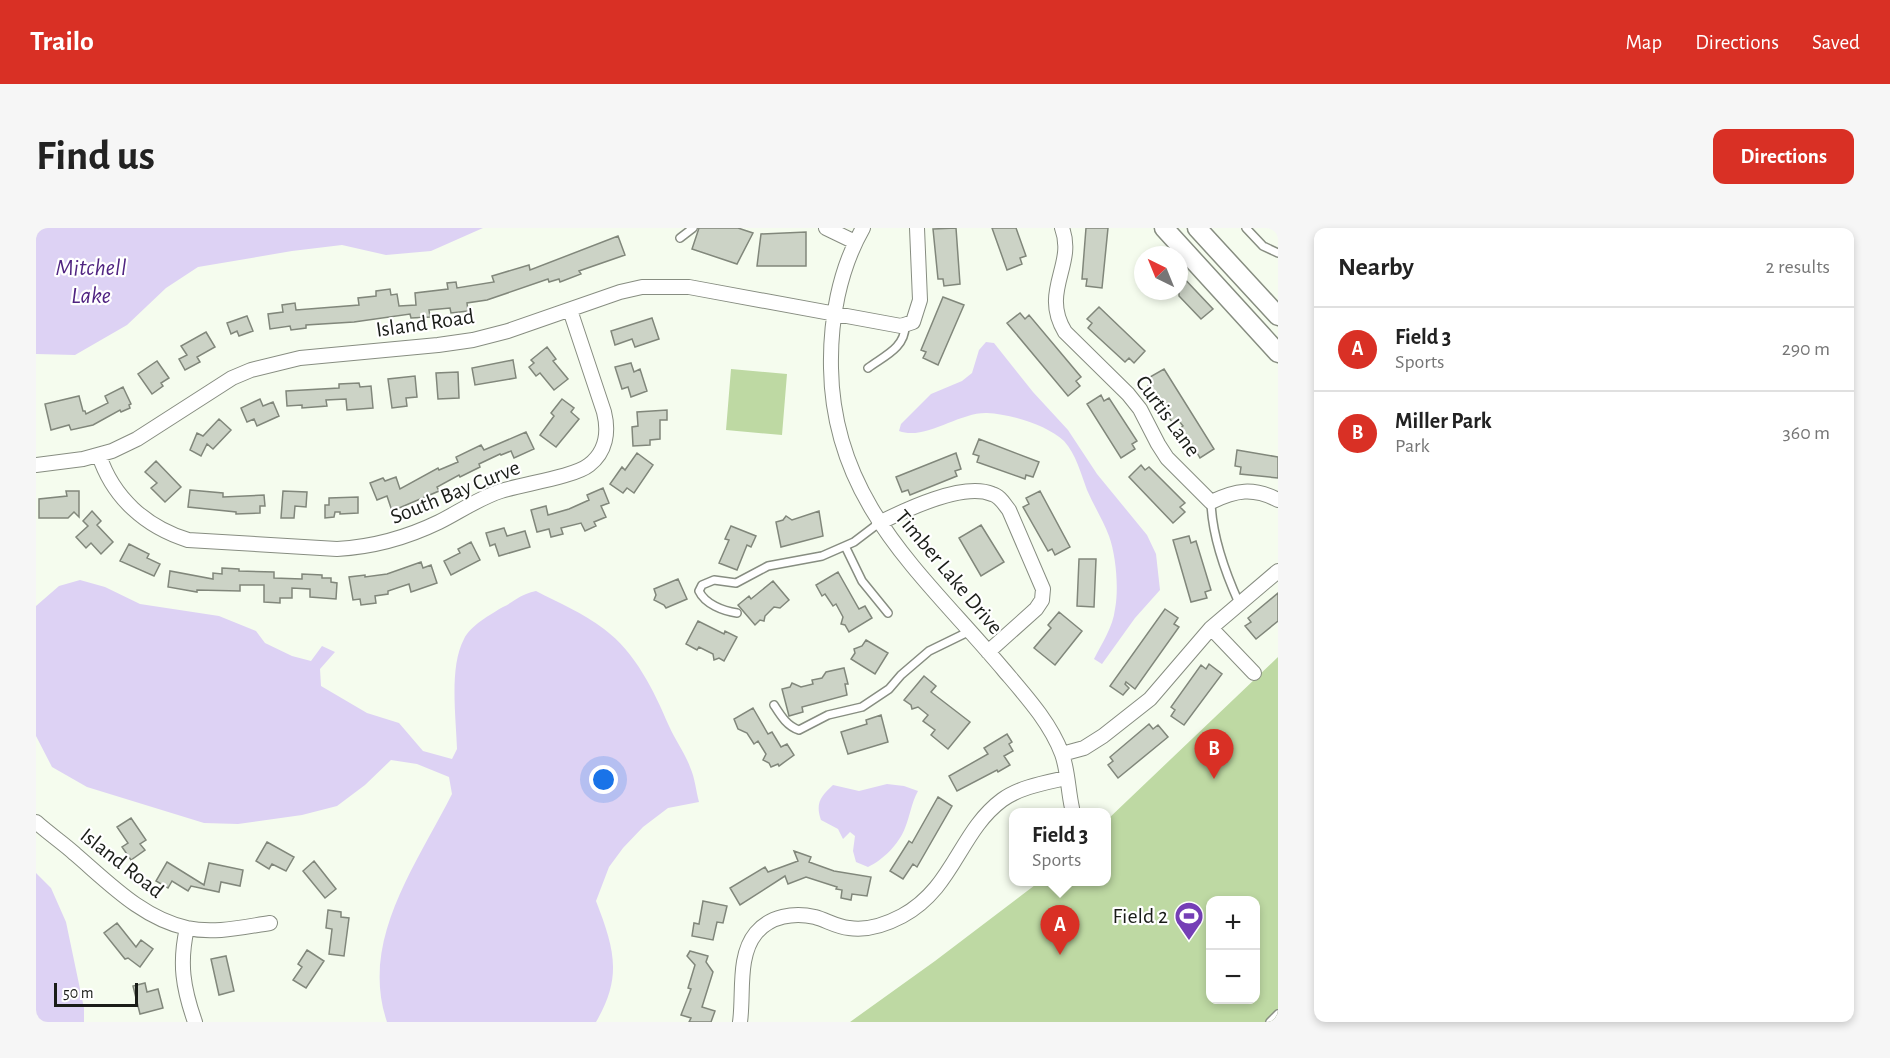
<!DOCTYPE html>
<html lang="en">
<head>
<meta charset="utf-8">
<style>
	body { margin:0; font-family:"Alegreya Sans",sans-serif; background:#f6f6f6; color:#222 }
	.controls { position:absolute; right:18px; bottom:18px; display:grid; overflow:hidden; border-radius:12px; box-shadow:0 3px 9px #0003 }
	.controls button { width:54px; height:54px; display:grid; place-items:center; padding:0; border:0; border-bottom:2px solid #e0e0e0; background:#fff; color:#222; font:30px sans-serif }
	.compass { position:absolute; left:1098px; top:18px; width:54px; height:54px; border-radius:50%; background:#fff; box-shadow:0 3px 9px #0003; rotate:317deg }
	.scale { position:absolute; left:18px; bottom:15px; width:84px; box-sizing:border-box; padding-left:6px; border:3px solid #1a1d18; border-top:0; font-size:16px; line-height:21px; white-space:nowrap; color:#1a1d18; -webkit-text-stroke:4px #fff; paint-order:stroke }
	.you { position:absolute; left:568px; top:552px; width:21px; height:21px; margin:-15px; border:4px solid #fff; border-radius:50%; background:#1a73e8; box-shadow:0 0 0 9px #1a73e833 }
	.badge { display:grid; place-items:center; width:39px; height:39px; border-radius:50%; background:#d93025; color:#fff; font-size:20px; font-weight:700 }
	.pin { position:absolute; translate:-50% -50px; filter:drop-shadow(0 2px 3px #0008) }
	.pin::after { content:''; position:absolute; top:32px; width:21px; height:18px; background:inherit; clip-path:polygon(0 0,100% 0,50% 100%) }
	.popup { position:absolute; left:973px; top:580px; width:102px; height:78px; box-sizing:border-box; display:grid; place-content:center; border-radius:12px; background:#fff; filter:drop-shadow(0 2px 4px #0005); font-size:20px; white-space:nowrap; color:#767676 }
	.popup b { font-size:22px; color:#222 }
	.popup::after { content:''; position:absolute; left:50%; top:100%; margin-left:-12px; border:12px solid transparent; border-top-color:#fff }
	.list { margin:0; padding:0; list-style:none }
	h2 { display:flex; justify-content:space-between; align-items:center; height:78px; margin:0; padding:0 24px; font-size:26px }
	h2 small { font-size:20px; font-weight:400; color:#767676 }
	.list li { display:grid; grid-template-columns:39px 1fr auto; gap:18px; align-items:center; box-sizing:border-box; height:84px; padding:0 24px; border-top:2px solid #e0e0e0 }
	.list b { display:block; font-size:22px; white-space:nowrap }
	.list p { margin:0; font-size:20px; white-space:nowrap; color:#767676 }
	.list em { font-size:20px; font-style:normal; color:#767676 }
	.map { position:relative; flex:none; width:1242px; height:794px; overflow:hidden; border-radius:12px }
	header { display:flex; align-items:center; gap:36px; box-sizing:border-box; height:84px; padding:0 30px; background:#d93025; color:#fff }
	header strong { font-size:28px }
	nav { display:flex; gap:33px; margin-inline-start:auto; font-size:21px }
	.intro { display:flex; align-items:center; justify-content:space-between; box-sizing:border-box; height:144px; padding:0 36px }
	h1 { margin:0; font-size:42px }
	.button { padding:15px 27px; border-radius:12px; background:#d93025; color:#fff; font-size:21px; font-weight:700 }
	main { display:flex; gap:36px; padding:0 36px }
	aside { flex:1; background:#fff; border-radius:12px; box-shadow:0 3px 9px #0003 }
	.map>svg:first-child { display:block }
</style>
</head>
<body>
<header>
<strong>Trailo</strong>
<nav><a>Map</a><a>Directions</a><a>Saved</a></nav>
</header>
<div class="intro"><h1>Find us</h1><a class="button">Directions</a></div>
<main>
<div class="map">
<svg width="1242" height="794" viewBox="0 0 1242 794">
	<rect width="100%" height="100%" fill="#f5fcee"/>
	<path fill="#bed9a3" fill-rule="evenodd" d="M695 141 751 146 746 207 690 202Z
		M1242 429V794H814L899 733 1003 654H1070L1071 592ZM1174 672H1220V772H1174Z"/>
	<path fill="#ddd2f4" d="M0 0H447L395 23 350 27 306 17 256 23 162 39 130 60 91 97 39 127 0 126Z
		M950 114 958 115 997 164 1032 202 1061 246 1111 307 1120 326 1124 362 1099 390 1066 436 1058 431C1066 415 1077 399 1079 381 1083 361 1080 327 1073 308 1067 292 1058 278 1051 262 1045 246 1040 226 1028 213 1011 197 974 186 951 185 923 184 889 213 863 203L865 196 895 166 926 153 936 145 943 122Z
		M44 352 69 359 104 376 183 388 220 403 229 415 256 428 275 433 286 418 299 424 284 441 285 458 331 485 363 495 387 523 416 531 421 521C420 488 413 439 428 411 434 398 455 386 467 379 481 372 483 367 500 363 523 375 547 385 568 401 600 425 618 463 633 498 639 512 649 525 654 539 659 550 660 563 663 574L632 580 607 599 587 620 573 639 560 673C578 720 587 748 560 794H351C323 712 381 636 416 566L413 549 381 536 355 532 329 557 301 578 266 587 202 596 168 595 51 559 16 539 0 508V378L23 358Z
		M851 556 868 558 882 563C875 576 874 588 869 600 863 616 847 632 832 639L820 634 817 623 819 608 814 604 807 611 802 601 785 592C779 575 785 568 797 557L823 563Z
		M0 645 15 660 30 694 48 780V794H0Z"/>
	<path fill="#ccd3c6" stroke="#81877b" stroke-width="1.5" d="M663 0H702L717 5 701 36 656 21Z
		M920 0 924 56 908 58 907 51H902L897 1Z
		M956 0H980L990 28 984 30 986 36 971 42Z
		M1050 0H1072L1066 60 1050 58 1051 51H1046Z
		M770 4V38H721L725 6Z
		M582 8 589 27 543 43 545 46 524 54 523 51 513 54 512 51 451 72 431 75 432 83 415 85 414 80 393 82 394 89 375 90 374 86 318 94 270 97V100L255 102 254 98 234 101 232 86 247 84 246 77 259 75 260 82 323 77 322 70 340 68V63L354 61 355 67 361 66 363 78 380 77 379 65 412 61 411 55 420 54 421 60 458 54 456 48 493 37 494 42Z
		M1143 45 1177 81 1165 91 1143 68Z
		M907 69 928 77 902 137 887 130 890 124 885 122Z
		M1063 79 1109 123 1098 135 1093 130 1089 134 1052 100 1056 95 1051 91Z
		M984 85 989 91 993 87 1045 149 1040 153 1044 158 1032 168 971 95Z
		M211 88 217 103 203 108 201 103 195 106 191 95Z
		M616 90 623 111 599 119 596 111 579 117 575 103Z
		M170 104 179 119 161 129 164 134 149 142 143 131 151 127 145 118Z
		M511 119 520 131 517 133 532 151 518 162 504 145 500 148 493 139 498 135 495 132Z
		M477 132 480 150 439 157 436 140Z
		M121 133 133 150 125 155 127 158 116 166 102 146Z
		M595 135 598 144 604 141 611 163 595 169 592 159 586 161 579 139Z
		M1128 141 1178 221 1164 230 1160 223 1155 226 1141 203 1147 198 1143 193 1138 197 1112 158 1117 155 1114 149Z
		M422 144 423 170 402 171 400 145Z
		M379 148 381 169 370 170 371 178 356 180 352 151Z
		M323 155 324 159 335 158 337 180 311 182 310 171 290 172 291 178 266 180V177L251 178 250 163 303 160V156Z
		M87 159 95 176 93 177 94 180 85 184 84 182 57 197 35 202 33 197 15 202 9 176 43 168 47 183H49L50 186 72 175 69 168Z
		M1065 167 1068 173 1073 170 1101 213 1096 216 1099 221 1085 230 1051 176Z
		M224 171 227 178 237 174 243 188 221 198 218 191 211 194 205 180Z
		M526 171 538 180 535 184 543 191 520 219 504 207 518 188 515 185Z
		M631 182V192H624V211L614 212V217L597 218 596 199 602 198 601 184Z
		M183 191 195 202 177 221 171 216 165 228 154 222 161 205 167 208Z
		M490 204 498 221 478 230 475 223 465 227 464 226 443 236 444 239 424 249 423 247 401 259 403 263 356 283 351 268 341 272 334 255 347 250 349 253 360 249 364 261 402 240 403 242 422 234 420 229 445 217 448 222Z
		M943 211 1003 234 997 249 990 247 989 251 941 234 943 228 937 226Z
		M1201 222 1242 229V250L1204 246 1205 239 1199 238Z
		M601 225 617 237 598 265 591 260 587 265 574 256 586 239 589 242Z
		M920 225 925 241 919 243 921 248 874 267 872 262 866 264 860 249Z
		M120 233 145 259 129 274 115 260 121 255 109 244Z
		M1105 237 1109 242 1113 239 1149 275 1144 279 1149 284 1137 295 1093 249Z
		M567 260 573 275 565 278 570 289 558 294 560 298 549 303 545 295 525 300 527 306 515 309 513 301 501 304 495 282 510 278 512 287 533 281 553 272 551 267Z
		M154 262 187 265V269L228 267 229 278H224V285L200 286V284L152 279Z
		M30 263H43V289L38 284 32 290H3V271L31 268Z
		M247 263 271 264 270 279 259 278 258 290H245Z
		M1004 263 1034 319 1019 327 1016 321 1012 323 987 279 993 276 990 270Z
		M322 269V285L304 286V284H299L298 289 289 290V277H293V270Z
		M56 283 65 293 61 297 77 314 65 326 55 315 50 320 40 309 52 298 47 293Z
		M783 283 787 308 745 319 740 294 747 292 750 288 756 292Z
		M945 297 968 334 945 348 923 310Z
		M695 298 720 308 715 319 711 317 701 342 683 335 693 312 689 311Z
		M468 300 471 308 489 303 494 319 463 328 459 316 454 318 450 305Z
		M1153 308 1155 315 1160 313 1175 362 1169 364 1171 370 1155 374 1137 312Z
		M435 314 444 332 415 347 408 333 424 325 422 321Z
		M93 316 113 326 111 330 124 336 118 348 84 333Z
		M1043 331H1060L1058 379 1041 378Z
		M385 334 387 340 395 337 401 355 375 364 373 356 352 363V366L339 368 340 375 325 377 324 371 317 372 313 349 329 347V349L351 346Z
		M186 340 203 341V343L238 344V350L266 351V346L286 347V350H295V354L301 355 300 371 274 369V361L256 360V370H244V375L228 374V357H204V363L161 362V364L132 359 134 343 177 351V345L186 346Z
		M802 344 823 381 829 378 836 390 813 404 809 397 805 396 807 389 800 376 797 378 789 366 786 368 780 357Z
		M642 351 651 371 630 380 628 377 618 372 620 367 618 361Z
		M737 353 753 372 744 380 738 379 729 388 728 393 724 392 719 397 702 377 713 368 715 371Z
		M1242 365V393L1220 411 1209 398 1215 394 1212 390Z
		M1129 381 1142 390 1138 396 1143 399 1099 461 1090 454 1089 456 1093 460 1087 467 1074 458Z
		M1023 384 1046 403 1019 437 998 420 1015 400 1012 397Z
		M662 393 688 406 689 403 701 409 688 433 683 430 678 432 677 426 663 419 661 422 650 416Z
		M830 412 852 425 839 446 815 431 819 425 818 421 826 418Z
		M1173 436 1186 446 1148 497 1135 488 1139 482 1135 479 1165 437 1170 441Z
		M808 440 812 456H809L811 467 766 479 767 484 753 488 746 461 754 459 756 455 765 459 777 456 776 452 786 450 790 444Z
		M888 448 900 458 895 464 934 494 912 521 895 507 899 502 887 493 892 487 882 479 876 481 875 477 868 472Z
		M717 480 732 506 736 504 745 519 751 516 758 527 743 538 742 536 735 539 733 535 727 532 730 526 722 513 718 516 711 505 702 501 698 491Z
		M845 487 852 514 812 526 805 504 831 496 830 492Z
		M1113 496 1117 501 1122 497 1132 509 1082 550 1072 537 1077 533 1074 529Z
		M971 506 976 514 973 516 977 523 968 528 974 537 962 544 961 542 921 563 913 548 952 526 948 520Z
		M902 569 916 578 881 639 877 636 867 651 854 643 873 613 876 615Z
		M95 590 110 612 104 616 109 622 95 632 86 619 92 615 81 599Z
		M231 614 258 629 250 643 236 636 233 641 220 633Z
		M758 623 775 629 773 634 798 643 835 649 831 668 816 666 815 672 805 670 806 662 800 661 801 659 770 649 752 656 749 648 704 677 694 660 729 639 732 644 762 633Z
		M278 633 300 661 289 670 267 643Z
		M131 634 168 657 173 635 207 642 204 658 185 654 183 664 155 658 152 663 136 653 132 660 120 653Z
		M667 673 691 678 687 695 681 694 677 712 656 708 658 695 663 696Z
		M292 682 305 684V689L313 690 308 728 293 726 296 701 290 700Z
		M81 695 100 719 105 712 117 721 104 739 92 730 89 731 68 705Z
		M271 722 288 733 270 760 257 752 266 739 262 736Z
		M654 723 672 728 670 734 677 744 666 779 679 783 675 794H653L655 790 645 787 655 761 652 760 659 737 651 728Z
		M190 728 198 763 183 767 175 731Z
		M109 755 111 764 122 761 127 780 104 786 97 758Z"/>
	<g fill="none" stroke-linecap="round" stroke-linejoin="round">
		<g stroke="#878d81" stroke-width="10">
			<path id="service" d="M1210 0 1227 18 1242 25
				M644 10 657 0
				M832 140C848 128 869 120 869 98
				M1175 274C1176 307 1189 344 1203 375
				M809 318 826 353 852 385
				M701 385C687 383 669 376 663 363L666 357 678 352 700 355 732 338 786 328 818 314 843 295
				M738 477C745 488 751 498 763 502L792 487 826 479 853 461 865 447 893 423 934 403
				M1234 794 1242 786"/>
		</g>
		<g stroke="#878d81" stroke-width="16">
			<path id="minor" d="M790 0 819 14
				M827 0C803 42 794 93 795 140 797 275 887 346 967 441 989 467 1014 494 1026 526 1032 543 1032 562 1036 580
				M1026 0C1040 37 1004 63 1029 104L1092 166 1104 181 1122 216 1131 230 1175 274C1200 262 1217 259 1242 272
				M63 227C77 270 110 299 152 312L301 321C337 319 370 310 403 294 423 284 443 270 465 263 486 256 538 249 553 237 570 224 573 204 568 184L534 82
				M0 237 47 231 76 223 101 211 196 150 215 142 264 130 402 117 437 112 472 103 584 64 606 59H653L865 98 877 94 884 72 881 0
				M843 295C869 282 927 254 956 266 964 268 968 276 973 282L1007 361 1006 372 1000 381 952 424
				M1175 400 1218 445
				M1026 526 1048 520 1067 508 1114 471 1175 400 1242 343
				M0 594C12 605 27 615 39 626 73 655 106 690 151 700 178 706 207 699 234 695
				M151 700C143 735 147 760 159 794
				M704 794C708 766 701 728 720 705 734 688 758 684 779 689 790 692 801 699 813 700 832 703 849 697 866 688 918 660 923 604 966 572 984 559 1008 555 1030 550"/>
		</g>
		<g stroke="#878d81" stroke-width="21">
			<path id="secondary" d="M1128 0 1242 125
				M1161 0 1242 88"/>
		</g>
		<use href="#service" stroke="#fff" stroke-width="7"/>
		<use href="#minor" stroke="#fff" stroke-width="14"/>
		<use href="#secondary" stroke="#fff" stroke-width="18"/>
	</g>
	<defs>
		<g id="stadium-pin" transform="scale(1.5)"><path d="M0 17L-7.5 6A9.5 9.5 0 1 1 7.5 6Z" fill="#753fb6" stroke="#fff"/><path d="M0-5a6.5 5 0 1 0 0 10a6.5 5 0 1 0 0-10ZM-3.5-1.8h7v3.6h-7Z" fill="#fff"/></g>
	</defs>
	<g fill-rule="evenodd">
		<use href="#stadium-pin" x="1153" y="688"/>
	</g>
	<g text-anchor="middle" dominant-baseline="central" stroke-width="4.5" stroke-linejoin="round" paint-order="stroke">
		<g font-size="22" fill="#1a1d18" stroke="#fff">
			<text transform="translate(389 95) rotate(-8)">Island Road</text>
			<text transform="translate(1132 188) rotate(54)">Curtis Lane</text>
			<text transform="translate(419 264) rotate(-22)">South Bay Curve</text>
			<text transform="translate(913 344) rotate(50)">Timber Lake Drive</text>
			<text transform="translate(86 635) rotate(38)">Island Road</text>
		</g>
		<g font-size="22" fill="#1a1d18" stroke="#fff" text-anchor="end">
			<text x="1132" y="688">Field 2</text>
		</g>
		<g font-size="24" font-style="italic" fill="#502481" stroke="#fff">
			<text x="55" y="40">Mitchell<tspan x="55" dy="28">Lake</tspan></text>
		</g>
	</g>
</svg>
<div class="controls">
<button>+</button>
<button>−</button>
</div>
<svg class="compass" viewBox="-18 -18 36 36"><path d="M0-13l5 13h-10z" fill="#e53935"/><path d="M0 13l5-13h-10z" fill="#767676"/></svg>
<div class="scale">50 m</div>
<div class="you"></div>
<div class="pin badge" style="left:1024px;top:727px">A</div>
<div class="popup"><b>Field 3</b>Sports</div>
<div class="pin badge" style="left:1178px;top:551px">B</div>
</div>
<aside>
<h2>Nearby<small>2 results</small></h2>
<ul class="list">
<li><span class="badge">A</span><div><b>Field 3</b><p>Sports</p></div><em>290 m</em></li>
<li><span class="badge">B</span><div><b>Miller Park</b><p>Park</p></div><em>360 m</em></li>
</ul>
</aside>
</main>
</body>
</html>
